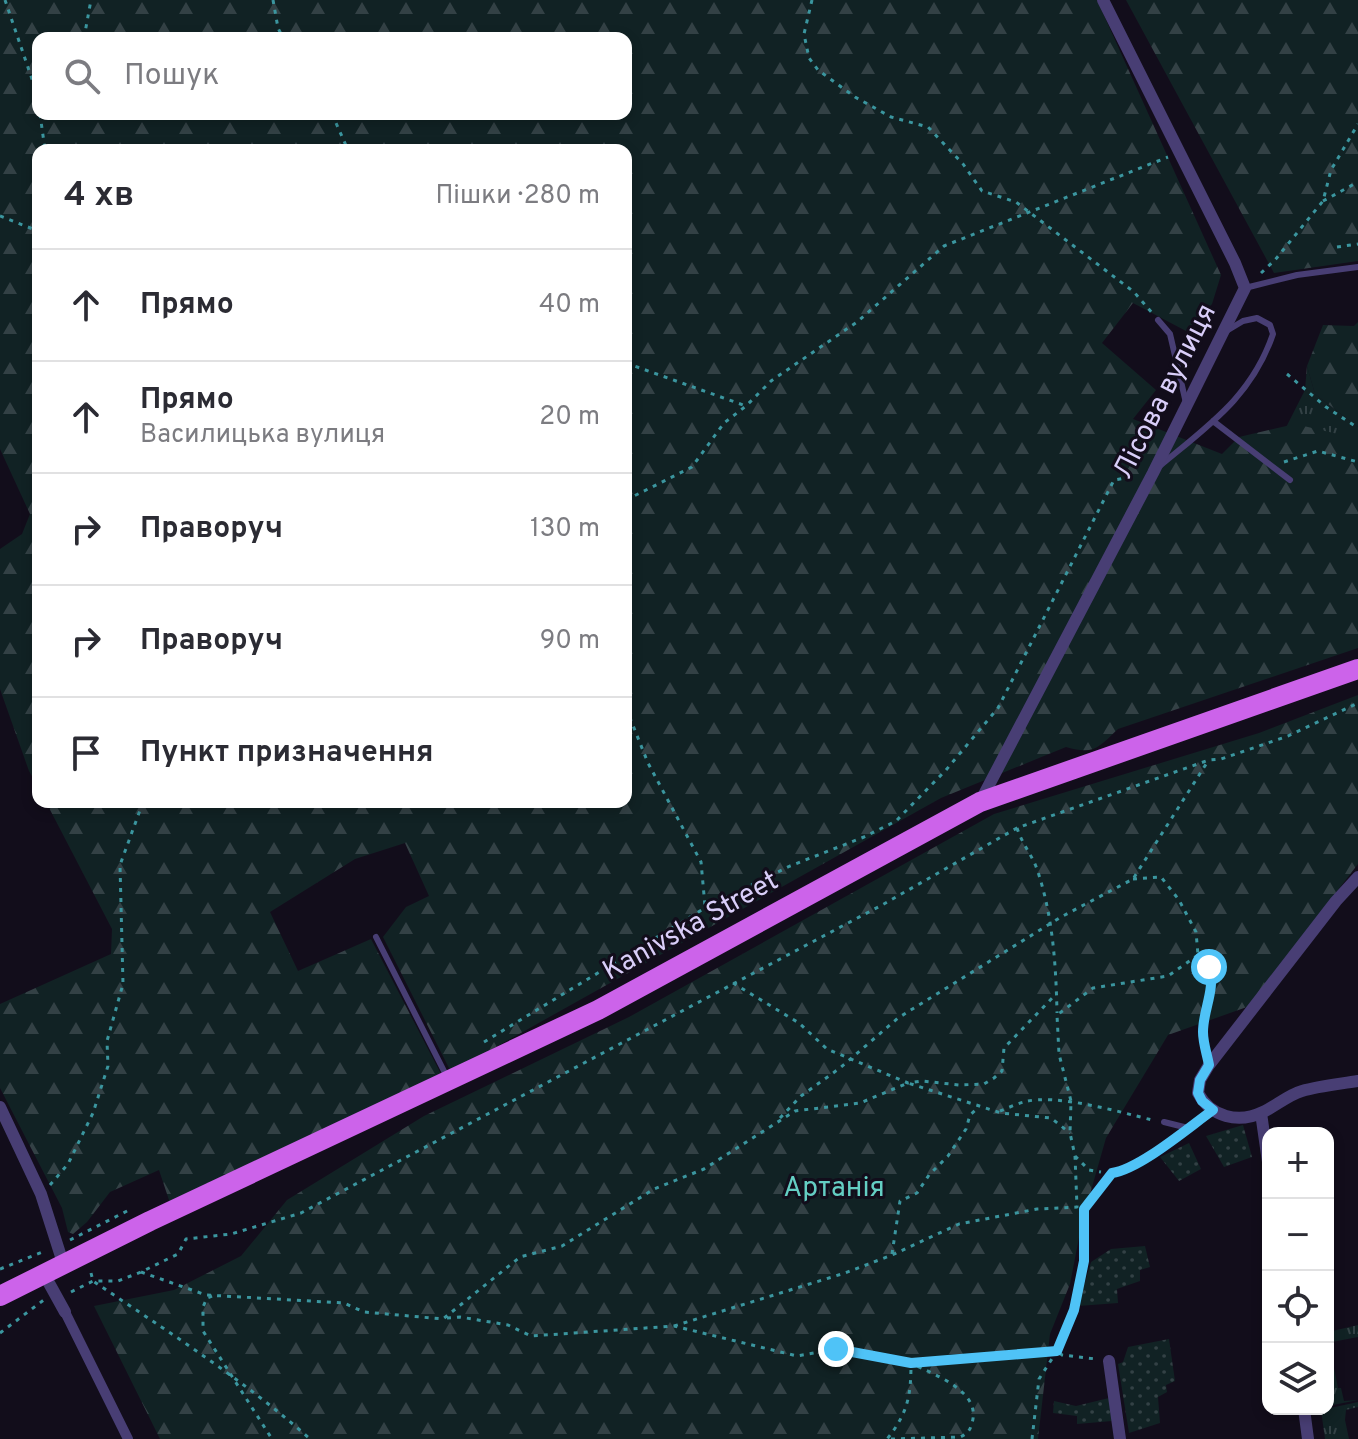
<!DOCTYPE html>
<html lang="uk">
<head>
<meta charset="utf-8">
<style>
	body { margin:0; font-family:Overpass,sans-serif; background:#f7f7f7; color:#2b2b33 }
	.controls { position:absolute; right:24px; bottom:24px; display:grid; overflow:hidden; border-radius:16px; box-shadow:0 4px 12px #0003 }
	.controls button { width:72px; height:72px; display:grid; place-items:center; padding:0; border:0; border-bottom:2px solid #e1e1e2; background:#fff; color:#2b2b33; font:40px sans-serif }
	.stop { position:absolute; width:24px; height:24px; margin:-18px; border:6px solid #4fc3f7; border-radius:50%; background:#fff }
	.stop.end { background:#4fc3f7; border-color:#fff; box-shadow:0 2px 8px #0008 }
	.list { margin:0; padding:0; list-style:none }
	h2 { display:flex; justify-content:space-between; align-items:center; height:104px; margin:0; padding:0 32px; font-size:34px }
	h2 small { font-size:26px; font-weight:400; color:#7c7c81 }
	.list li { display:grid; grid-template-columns:52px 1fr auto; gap:24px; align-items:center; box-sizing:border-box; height:112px; padding:0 32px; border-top:2px solid #e1e1e2 }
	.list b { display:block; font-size:30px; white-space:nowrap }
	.list p { margin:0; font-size:26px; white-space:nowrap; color:#7c7c81 }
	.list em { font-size:26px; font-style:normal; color:#7c7c81 }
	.icon { flex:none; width:44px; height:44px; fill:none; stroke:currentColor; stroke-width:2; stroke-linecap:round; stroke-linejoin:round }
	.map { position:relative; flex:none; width:1358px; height:1439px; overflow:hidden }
	.search { position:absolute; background:#fff; box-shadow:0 4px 12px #0003; left:32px; top:32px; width:600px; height:88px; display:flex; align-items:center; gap:20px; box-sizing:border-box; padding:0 28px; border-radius:16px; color:#7c7c81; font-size:30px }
	.panel { position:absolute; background:#fff; box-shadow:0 4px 12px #0003; left:32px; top:144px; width:600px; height:664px; border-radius:16px }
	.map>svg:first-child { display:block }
</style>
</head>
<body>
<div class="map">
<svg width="1358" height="1439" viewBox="0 0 1358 1439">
	<defs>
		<pattern id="grass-tufts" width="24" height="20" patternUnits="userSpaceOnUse" patternTransform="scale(2)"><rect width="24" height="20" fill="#112224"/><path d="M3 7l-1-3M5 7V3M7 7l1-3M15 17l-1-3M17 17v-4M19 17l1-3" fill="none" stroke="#334145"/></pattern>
		<pattern id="forest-firs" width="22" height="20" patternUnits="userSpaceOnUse" patternTransform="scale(2)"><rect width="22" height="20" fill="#112224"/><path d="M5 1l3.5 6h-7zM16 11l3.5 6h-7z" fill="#334145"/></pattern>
		<pattern id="park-dots" width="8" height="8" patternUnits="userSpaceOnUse" patternTransform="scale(2)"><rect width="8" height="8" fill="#112224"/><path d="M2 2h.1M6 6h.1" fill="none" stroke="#334145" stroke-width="1.8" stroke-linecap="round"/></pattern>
	</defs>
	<rect width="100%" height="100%" fill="#120d1b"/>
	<path fill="url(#grass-tufts)" d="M1307 366 1315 394 1358 427V506L1273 453 1305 390Z
		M1358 1325V1337L1332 1342 1331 1353 1338 1388H1341L1344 1401 1358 1400 1328 1406V1332Z
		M1358 1402V1407L1346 1410 1345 1420 1349 1439H1325L1321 1410Z"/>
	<path fill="url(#forest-firs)" fill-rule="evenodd" d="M0 0H1097L1221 275 1212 304 1186 331 1133 303 1102 343 1156 390 1133 419 1222 454 1239 437 1295 424 1338 434 1358 448V648L1118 729C1098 748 1094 755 1066 747L941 798 451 1072 383 937 406 907 429 896 405 843 355 859 270 912 298 971 371 939 442 1076 170 1203 159 1170 110 1192 87 1222 73 1234 68 1232 62 1208 0 1088V1004L111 954 112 929 46 802H626V150H38V787L29 771 0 689V549L22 534 30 514 0 449ZM38 38H626V114H38Z
		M1126 0H1358V261L1274 273Z
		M1358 322V427L1315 394 1307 366 1323 325 1354 326Z
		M1358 695V864L1300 939 1261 1002 1168 1035 1106 1138 1082 1222 1070 1284 1050 1334 1038 1439H160L94 1306 174 1290 241 1256 287 1200 424 1116 629 1017 994 814 1259 733Z"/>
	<path fill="url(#park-dots)" d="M1243 1125 1252 1157 1224 1167 1206 1136Z
		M1189 1143 1201 1169 1179 1181 1160 1157Z
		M1145 1246 1150 1267 1140 1270V1281L1117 1289 1118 1303 1078 1306 1091 1262 1111 1249Z
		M1169 1339 1175 1381 1166 1385 1167 1392 1158 1397 1160 1423 1129 1433 1118 1364 1123 1362 1128 1347Z
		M1109 1398 1112 1421 1077 1424V1416L1053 1413 1054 1401 1076 1406Z"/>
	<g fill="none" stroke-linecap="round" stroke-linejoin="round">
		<path stroke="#3b969f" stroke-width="3" stroke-dasharray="4 6" stroke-linecap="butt" d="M5 0 34 85 38 104
			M273 0 278 28 283 38
			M812 0 804 34 809 58 818 70 855 97 891 117 928 127 963 164 982 191 1016 202 1134 292 1153 314
			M84 38 91 0
			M40 114 45 150
			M332 114 348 150
			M1323 201 1358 182
			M0 216 38 231
			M1337 247 1358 244
			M1261 273 1275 260 1323 201 1331 170 1358 124
			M626 363 746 406
			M1287 374 1326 407 1358 428
			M1284 462 1318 451 1358 462
			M626 500 692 467 724 423 746 406 771 381 857 322 944 246 1168 157
			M626 708 648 763 701 862 705 906
			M1017 828C1022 844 1033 856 1038 872 1053 918 1056 966 1057 1013
			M1133 879 1161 877 1179 900 1196 932 1198 955 1209 967 1212 977 1203 1031 1206 1046
			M733 983 799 1023 827 1049 908 1083 922 1081 959 1085 984 1084 994 1078 1002 1071 1004 1048 1057 993
			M484 1042 705 908 790 866 864 837 896 821 946 770 998 708 1114 480 1137 476
			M1000 1111C1008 1108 1016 1104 1024 1102 1055 1093 1120 1112 1152 1120
			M780 1118 801 1096 840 1068 898 1018 1061 917 1133 879 1208 761
			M1075 1156 1089 1170 1101 1172
			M50 1185 68 1164 93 1113 108 1066 107 1041 123 984 120 865 143 802
			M70 1240 131 1209
			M892 1254 900 1201 917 1193 929 1175 948 1156 966 1129 970 1115 979 1107
			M0 1269 45 1251
			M141 1272 206 1295 344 1303 364 1312 443 1319 520 1257 562 1246 654 1189 704 1169 795 1111 860 1103 908 1083 1001 1113 1051 1118 1070 1133
			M91 1273 93 1281C167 1331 244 1380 310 1439
			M71 1292 93 1281H118L141 1272 178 1254 186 1239 231 1234 301 1213 882 905 1017 828 1209 760 1221 759 1288 736 1358 703
			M212 1296 207 1298 203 1307V1331L272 1439
			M447 1318 460 1317 508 1325 531 1336 674 1326 797 1356 836 1349 911 1363C911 1395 908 1413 887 1439
			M674 1326 845 1273 892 1255 959 1224 1037 1209 1077 1207 1075 1156 1070 1133 1071 1101 1059 1054 1057 1015 1093 988 1168 976 1198 955
			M0 1333 45 1299
			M911 1363 1057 1351 1062 1355 1096 1359
			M891 1439 960 1437C967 1434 970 1431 972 1423 982 1391 934 1375 913 1364
			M1032 1439 1039 1379 1057 1351 1074 1310 1084 1261V1209L1104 1182"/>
		<path stroke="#483e74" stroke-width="6" d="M1245 288 1297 275 1358 267
			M1158 320 1170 334 1186 403
			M1213 421 1290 480
			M1161 465C1209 425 1252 396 1273 334L1270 325 1257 318 1243 321 1228 330
			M376 937 447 1077
			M1164 1122 1188 1128
			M1112 1173C1140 1168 1189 1128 1213 1110"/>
		<path stroke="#483e74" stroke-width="10" d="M65 1312 128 1439"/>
		<path stroke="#483e74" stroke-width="12" d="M980 802 1153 473 1245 288 1235 263 1103 0
			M1358 877 1336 901 1209 1065 1200 1080 1198 1093C1211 1117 1238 1124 1263 1112 1276 1106 1288 1095 1302 1091 1319 1086 1340 1084 1358 1081
			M0 1107 41 1194 64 1266
			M1261 1113 1268 1162
			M44 1274 65 1312
			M1109 1361 1120 1439
			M1304 1409 1308 1439"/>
		<path stroke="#cc63ea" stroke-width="20" d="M0 1296 150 1221 598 1010 980 802 1358 669"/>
	</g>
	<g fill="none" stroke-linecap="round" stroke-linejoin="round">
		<path stroke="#4fc3f7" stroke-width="10" d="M836 1349 911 1363 1057 1351 1074 1310 1084 1261V1209L1112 1173C1140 1169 1189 1127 1213 1110L1202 1101 1198 1093 1200 1080 1209 1065C1207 1054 1203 1043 1203 1032 1203 1009 1216 990 1209 967"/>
	</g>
	<g text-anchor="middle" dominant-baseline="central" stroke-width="6" stroke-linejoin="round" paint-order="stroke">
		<g font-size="28" fill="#d9cef9" stroke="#120d1b">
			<text transform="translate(1166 392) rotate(-63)">Лісова вулиця</text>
			<text transform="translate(691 927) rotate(-29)">Kanivska Street</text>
		</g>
		<g font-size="28" fill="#64cec3" stroke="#120d1b">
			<text x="834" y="1189">Артанія</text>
		</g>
	</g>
</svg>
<div class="controls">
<button>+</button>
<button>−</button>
<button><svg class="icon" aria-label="locate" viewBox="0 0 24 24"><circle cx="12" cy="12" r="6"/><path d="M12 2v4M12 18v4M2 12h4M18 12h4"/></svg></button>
<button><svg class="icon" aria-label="layers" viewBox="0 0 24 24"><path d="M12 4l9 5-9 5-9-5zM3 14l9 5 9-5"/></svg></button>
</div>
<div class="stop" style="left:1209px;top:967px"></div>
<div class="stop end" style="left:836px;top:1349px"></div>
<div class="search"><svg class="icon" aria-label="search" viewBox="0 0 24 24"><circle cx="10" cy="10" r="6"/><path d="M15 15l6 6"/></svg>Пошук</div>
<section class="panel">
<h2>4 хв<small>Пішки · 280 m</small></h2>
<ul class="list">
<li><svg class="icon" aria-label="ahead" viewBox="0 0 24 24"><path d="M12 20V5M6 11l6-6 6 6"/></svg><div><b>Прямо</b></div><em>40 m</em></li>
<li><svg class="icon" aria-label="ahead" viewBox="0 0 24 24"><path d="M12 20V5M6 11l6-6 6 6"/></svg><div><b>Прямо</b><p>Василицька вулиця</p></div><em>20 m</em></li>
<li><svg class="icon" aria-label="right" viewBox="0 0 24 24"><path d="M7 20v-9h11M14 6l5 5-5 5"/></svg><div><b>Праворуч</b></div><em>130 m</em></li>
<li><svg class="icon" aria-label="right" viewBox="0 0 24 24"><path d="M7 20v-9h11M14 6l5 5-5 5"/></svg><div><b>Праворуч</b></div><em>90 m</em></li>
<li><svg class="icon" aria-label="arrive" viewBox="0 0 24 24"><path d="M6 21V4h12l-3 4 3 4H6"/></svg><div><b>Пункт призначення</b></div></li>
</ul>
</section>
</div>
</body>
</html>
